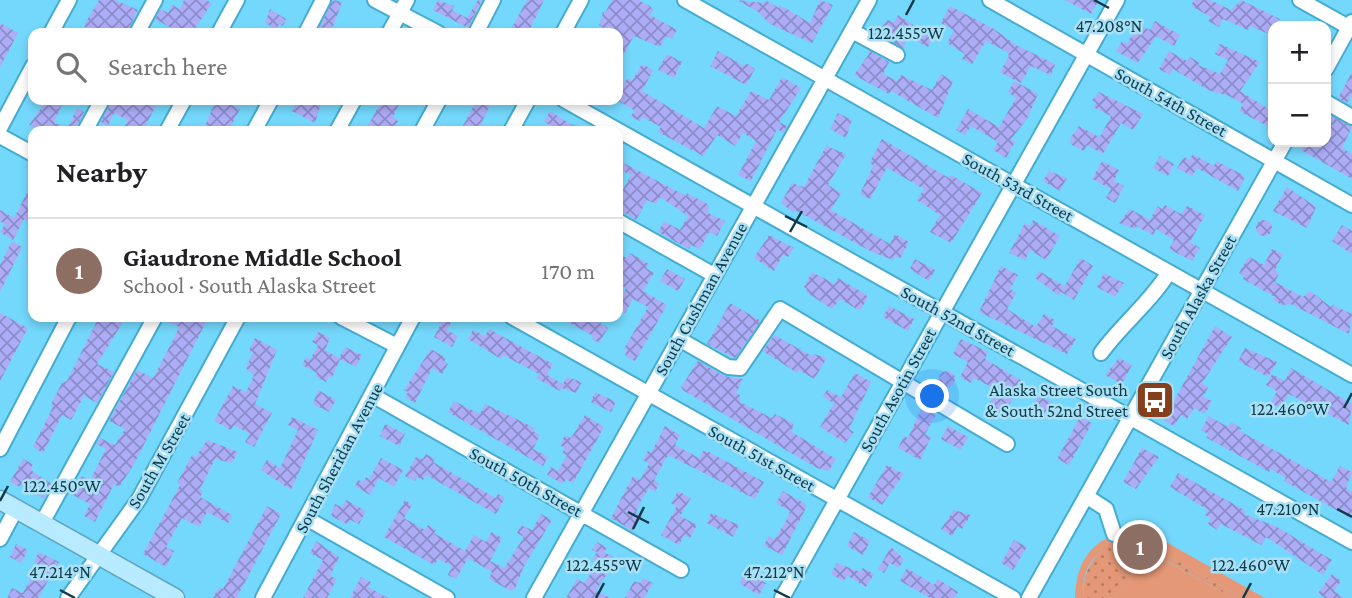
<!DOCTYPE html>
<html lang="en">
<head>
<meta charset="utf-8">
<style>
	body { margin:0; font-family:"Crimson Pro",serif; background:#f2f2f2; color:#202124 }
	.controls { position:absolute; right:21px; top:21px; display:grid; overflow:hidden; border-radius:14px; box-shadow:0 4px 10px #0003 }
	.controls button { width:63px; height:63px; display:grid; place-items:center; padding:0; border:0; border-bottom:2px solid #e0e0e0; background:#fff; color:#202124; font:35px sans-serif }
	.you { position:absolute; left:933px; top:397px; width:24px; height:24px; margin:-18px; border:5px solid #fff; border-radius:50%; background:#1a73e8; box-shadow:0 0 0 10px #1a73e833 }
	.badge { display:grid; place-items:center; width:46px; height:46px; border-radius:50%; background:#0f766e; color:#fff; font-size:23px; font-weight:700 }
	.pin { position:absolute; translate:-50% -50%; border:4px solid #fff; box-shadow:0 2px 7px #0006 }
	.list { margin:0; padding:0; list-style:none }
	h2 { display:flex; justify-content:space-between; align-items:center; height:91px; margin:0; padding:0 28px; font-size:30px }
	h2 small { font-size:23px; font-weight:400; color:#757577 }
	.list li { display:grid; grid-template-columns:46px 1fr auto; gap:21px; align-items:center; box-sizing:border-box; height:105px; padding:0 28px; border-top:2px solid #e0e0e0 }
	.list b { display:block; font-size:26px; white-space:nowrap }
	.list p { margin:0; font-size:23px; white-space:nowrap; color:#757577 }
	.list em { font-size:23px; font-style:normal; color:#757577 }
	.icon { flex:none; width:38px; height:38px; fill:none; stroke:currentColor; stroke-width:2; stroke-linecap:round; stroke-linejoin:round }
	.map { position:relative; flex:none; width:1352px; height:598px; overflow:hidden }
	.search { position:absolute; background:#fff; box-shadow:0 4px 10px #0003; left:28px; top:28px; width:595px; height:77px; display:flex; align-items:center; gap:18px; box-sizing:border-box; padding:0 24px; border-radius:14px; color:#757577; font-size:26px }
	.panel { position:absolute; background:#fff; box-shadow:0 4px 10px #0003; left:28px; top:126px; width:595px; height:196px; border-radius:14px }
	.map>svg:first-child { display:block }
</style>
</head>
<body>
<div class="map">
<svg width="1352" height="598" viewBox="0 0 1352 598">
	<defs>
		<pattern id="grass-dots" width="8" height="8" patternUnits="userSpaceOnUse" patternTransform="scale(1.75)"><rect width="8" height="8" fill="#e49877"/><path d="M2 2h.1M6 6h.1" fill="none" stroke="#b77d64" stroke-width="1.8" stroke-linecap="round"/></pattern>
		<pattern id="building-cross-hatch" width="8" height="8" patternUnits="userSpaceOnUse" patternTransform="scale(1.75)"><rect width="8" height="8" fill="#adacf7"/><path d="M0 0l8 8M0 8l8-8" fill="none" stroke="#8b8dca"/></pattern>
	</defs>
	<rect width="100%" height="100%" fill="#74d8fd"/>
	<path fill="url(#grass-dots)" d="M1126 541 1143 542 1243 598H1233L1143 548 1115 598H1084C1081 570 1097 545 1126 541Z"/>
	<path fill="#e49877" d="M1124 531 1150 533 1265 598H1243L1143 542C1107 540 1079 558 1084 598H1075C1076 563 1090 541 1124 531Z
		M1142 548 1233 598H1115Z"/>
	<path fill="url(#building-cross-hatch)" d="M99 0H115L138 10 127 33H96L86 28 84 25Z
		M184 0H206L212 3 192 33H171L173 29 155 19 161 9 168 13 172 5 180 9Z
		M333 0 342 2 331 32 320 26Z
		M438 0 454 6 452 10 467 18 478 0H482L468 28 433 10Z
		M527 0H544L528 33H509Z
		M612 0H638L650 6 653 10 650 15 677 30 672 39 666 36 660 47 634 36 623 55 618 52V33H602L605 29 599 25 603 12 605 13Z
		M737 0 764 3 765 0 779 8 780 5 810 23 820 0 833 5 812 43 770 24 757 11Z
		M1065 0H1099L1091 14Z
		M1194 0H1210L1231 10 1241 0 1280 19 1273 26 1271 35 1250 26 1248 30 1223 19 1219 27 1208 21 1211 17 1191 6Z
		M950 6 994 29 1016 45 1055 64 1051 75 1031 66 1021 83 1011 78 1000 72 1009 56 1007 52 986 41 972 64 962 59 965 54 947 43 954 30 941 23Z
		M270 9 286 19 283 26 279 24 276 29 265 23Z
		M898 15 933 38 928 47 909 37 903 48 877 33 887 20 894 22Z
		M1155 21 1180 35 1174 46 1156 36 1138 63 1116 51 1122 41 1127 44 1138 24 1150 30Z
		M0 23 18 33 0 67Z
		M1220 44 1260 62 1240 91 1273 112V129L1239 111 1243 104 1229 96 1208 90 1173 69 1170 75 1159 69 1169 51 1187 61 1190 57 1200 63 1198 65 1220 74 1228 60 1215 54Z
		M868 50 889 62 883 74 897 81 901 75 932 90 941 74 953 81 938 118 891 91 889 94 854 75 869 54Z
		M718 51 744 66 746 63 755 69 746 85 710 66Z
		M667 54 682 62 674 78 658 70Z
		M642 64 653 70 642 91 704 128 717 106 736 116 751 91 769 100 782 77 801 88 779 122 787 126 784 133 777 129 751 181 738 175 756 141 743 133 735 146 717 135 703 156 658 132 661 127 642 117 640 121 631 117 634 110 618 101V81L623 84 628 78 632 81Z
		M1352 72V94L1347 103 1338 98Z
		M1014 81 1038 94 1027 119 1011 139 1015 142 1006 158 993 150 998 142 971 126 965 135 956 130 968 109 999 127 1016 98 1008 92Z
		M1099 92 1143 114 1133 130 1121 123 1103 154 1087 145 1084 151 1070 144 1071 137 1079 126 1099 137 1101 135 1111 116 1093 107 1096 103 1092 100Z
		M47 100H64L54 122 67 129 77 108 84 112 75 131H41L29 125Z
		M112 100 130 106 133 100H157V103L143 131H122L128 120 114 113 108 126 101 122Z
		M216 100H230L228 103 240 109 228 131H215L205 126Z
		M298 100H322L315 123 292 111Z
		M382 100H401L393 117 398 121 393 130 365 131Z
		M477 100H492L478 131H460Z
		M550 111 564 120 584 131H549L552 126 544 122Z
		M838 113 852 120 846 138 830 129Z
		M1328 114 1352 127 1342 148 1352 154V179L1301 150 1307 142H1326Z
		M882 139 949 178 951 175 982 193 951 243 930 232 940 215 917 200 924 189 887 168 870 199 860 194 873 166 870 162Z
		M826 146 846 154 828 185 841 193 831 210 890 244 895 234 909 242 900 259 895 256 893 260 872 252 795 210 794 213 781 203 792 183 804 187Z
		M1193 154 1214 166 1216 161 1241 174 1245 177 1238 191 1197 168 1192 176 1177 168 1184 157 1189 160Z
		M1160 156 1174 164 1168 176 1153 168Z
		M618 160 686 196V193L706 203 709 207 708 213 725 221 717 236 709 232 700 249 691 245 689 249 658 232 664 221 680 230 688 216 660 197 656 204 647 200 636 220 618 209V199L631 175 618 169Z
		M1102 161 1119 170 1114 181 1124 186 1115 203 1106 198 1111 189 1092 179Z
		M1049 171 1067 178 1060 191 1043 181Z
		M33 181V225L24 219 13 240 0 232 5 224 0 221V210L14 218Z
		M1287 187 1316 207 1307 228 1273 211Z
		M1165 205 1181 214 1187 206 1205 215 1190 242 1200 248 1192 261 1169 249 1174 240 1156 229 1153 235 1136 226 1135 229 1119 223 1130 209 1150 220 1157 206 1162 209Z
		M1256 228a8 8 0 1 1 16 0a8 8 0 1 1-16 0Z
		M1033 220 1060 236 1046 260 1030 250 1025 260 1009 253 1025 223 1030 226Z
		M1342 225 1352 231V254L1332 241Z
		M769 235 794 248 788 257 783 255 774 271 754 258Z
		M12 241 22 247 0 292V265Z
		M1272 249 1283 254 1275 270 1279 273 1275 282 1303 297 1310 291 1331 307 1333 305 1352 314 1349 334 1291 304 1282 305 1273 300 1275 297 1243 279 1244 276 1239 273 1247 259 1250 257 1264 265Z
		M630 253 649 264 646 268 654 273 643 291 667 305 635 361 625 356 627 351 624 349 648 307 633 299 625 313 618 309 626 288 618 283V261L621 255 627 258Z
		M1081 258 1093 266 1074 300 1061 292Z
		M915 259 935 270 929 281 910 269Z
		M1001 266 1018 275 1010 289 1016 293 1007 309 1036 327 1044 314 1055 320 1052 326 1076 339 1067 354 979 312Z
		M667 269 685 279 678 291 660 281Z
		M1039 271 1064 286 1059 296 1035 278Z
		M812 272 835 284 838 278 865 294 868 297 860 311 840 299 832 309 806 292 807 289 804 287Z
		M1104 273 1124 283 1115 297 1097 287Z
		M730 303 761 321 735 358 707 344Z
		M889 306 914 319 908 331 883 317Z
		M0 313 28 328 0 381Z
		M99 317H126L97 364 114 372 97 403 84 396 71 420 62 415 43 453 33 447 52 409 51 404 62 383 67 381Z
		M165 317 195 321 201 317 207 320 133 466 119 487 114 484 95 522 84 516 90 504 71 494 81 476 90 480 106 449 96 444 100 438 115 445 125 429 109 421 137 370 153 378 170 346 179 327 164 320Z
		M428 317H454L447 330 458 336 452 347 434 337 441 324Z
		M571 317H595L594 319 608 328 599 343 592 339 593 336 568 322Z
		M1215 326 1232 337 1202 383 1208 387 1203 397 1212 401 1205 414 1194 408 1187 419 1181 415 1174 426 1164 421 1169 410Z
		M489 329 553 364 547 375 563 384 567 377 582 382 576 393 562 388 560 391 536 378 539 374 503 355 501 359 468 339 473 330 485 336Z
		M318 332 330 338 325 350 339 358 345 347 362 355 356 367 340 359 332 378 329 376 326 382 315 376 317 373 302 365 306 357 310 360 318 345 312 342Z
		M774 335 812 356 814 354 827 358 814 379 799 370 797 373 763 351Z
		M255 338 277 350 255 404 272 413 254 447 245 442 250 434 234 425 231 430 214 421 233 386 246 392 254 376 246 368 253 352 249 350Z
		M961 339 988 352 985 359 1022 381 1004 415 988 406 997 390 974 378 971 383 960 377 968 362 953 354Z
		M1245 348 1277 362 1268 377 1238 361Z
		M431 349 446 358 444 362 448 364 442 374 432 368 415 403 405 397 408 392 404 390Z
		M1119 358 1132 365 1122 384 1105 375Z
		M698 361 724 376 743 379 736 393 740 395V402L772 418 775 414 793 423 792 432 836 459 829 471 817 468 684 391 681 387Z
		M1291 368 1352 404 1349 425 1289 394 1281 409 1271 403 1277 391 1266 385 1272 374 1285 381Z
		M939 379a8 8 0 1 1 16 0a8 8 0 1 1-16 0Z
		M855 373 871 382 849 429 854 432 845 443 820 427 834 403 823 397 827 390 841 397Z
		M318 390 336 400 329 412 313 404Z
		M595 392 616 402 611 412 591 402Z
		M1039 395 1052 402 1042 417 1032 408Z
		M454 401 480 414 485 404 535 428 533 431 540 435 533 449 548 457 543 466 448 412Z
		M922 407 936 415 925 434 931 437 920 460 898 448 904 436 908 438Z
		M585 415 604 427 573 483 566 479 563 484 547 475 551 467 558 471 567 455 562 453 565 448 560 445 565 435 571 438Z
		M1209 416 1228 427 1231 422 1241 428 1240 431 1331 482 1340 466 1352 472 1346 488 1352 492V511L1349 517 1284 481 1286 478 1271 469 1269 472 1207 438 1208 434 1201 430Z
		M292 417 318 430 291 490 261 470 267 460 280 468 298 430 288 425Z
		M1080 417 1092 423 1069 465 1057 459Z
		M385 424 405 434 399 446 380 436Z
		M665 426 680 435 675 445 699 458 703 451 709 452 764 482 755 499 668 455 654 480 659 484 655 492 649 488 639 504 636 513 642 516 633 531 611 518 633 476 640 480 649 464 643 460 648 451 651 453Z
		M948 426 968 437 961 450 941 439Z
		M207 440 238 452 232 463 215 459 200 489 203 491 200 497 232 515 228 523 207 512 199 527 182 518 166 547 174 551 166 567 143 554 180 485 177 483 192 455 196 457Z
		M1142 448 1159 457 1136 489 1123 482Z
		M426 454 435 459 433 462 471 484 496 498 498 494 505 498 496 514 426 475 423 480 417 477 415 481 405 476 416 457 423 459Z
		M381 458 403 470 394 487 379 478 370 495 355 486 358 480 363 482 366 477 369 479Z
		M23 459 33 464 31 468 33 472 52 484 44 499 21 484 20 487 10 482Z
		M887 465 904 474 882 505 868 497Z
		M1178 473 1246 511 1244 514 1277 527 1332 560 1323 575 1266 537 1261 545 1221 524 1217 530 1208 524 1211 518 1205 515 1208 510 1170 487Z
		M678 491 691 498 680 516 697 525 690 538 684 535 679 545 661 535 677 506 671 503Z
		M783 491 805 504 806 508 782 555 764 545 769 536 775 539 787 519 790 511 776 503Z
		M346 500 366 511 359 524 351 520 347 524 331 516 335 504 342 507Z
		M405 500 412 505 404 518 425 530 428 525 436 530 434 533 465 551 474 535 486 542 491 532 502 538 490 561 504 568 524 537 517 533 521 525 532 530 541 514 552 520 524 566 515 589 511 591 489 579 492 572 468 558 456 579 448 575 452 566 438 559 434 565 384 537Z
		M267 506 281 514 237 597 240 598H213L219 587 223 589Z
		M954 510 971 515 962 529 958 526 952 536 941 529Z
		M711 513 739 525 733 537 707 523Z
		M854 532 870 541 863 555 847 546Z
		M1014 540 1027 547 1013 570 1001 563Z
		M316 541 339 557 330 576 337 579 327 598H303L323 560 310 553Z
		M597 542 607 548 604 552 617 559 596 590 610 598H566L577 579 584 583 588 578 597 562 592 560 597 552 592 550Z
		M16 544 28 550 21 563 10 557Z
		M891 547 904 559 899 568 890 563 884 573 878 569Z
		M39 552 59 562 38 598H7L12 588 23 593 38 564 34 561Z
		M837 563 860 572 863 568 874 574 866 587 848 576 843 581 831 574Z
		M907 568 934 585 938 579 958 592 954 598H930L900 581Z
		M744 572 766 583 759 595 740 584Z
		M1332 574 1341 581 1334 591 1344 598H1325L1318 593Z
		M361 577 371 582 368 587 388 598H350Z
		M643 578 653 583 644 598H625L634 581 640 583Z"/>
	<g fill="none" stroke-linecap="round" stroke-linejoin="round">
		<g stroke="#45acd0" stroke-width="18">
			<path id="minor" d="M375 0 438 33
				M685 0 1352 375
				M990 0 1352 205
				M1300 0 1352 29
				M852 31 897 55
				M51 33 69 0
				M137 33 155 0
				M219 33 237 0
				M306 33 323 0
				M389 33 407 0
				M476 33 493 0
				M563 33 581 0
				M1326 69 1352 22
				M564 100 1352 542
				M1326 102 1352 117
				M0 128 33 66
				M85 131 102 100
				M167 131 184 100
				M254 131 271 100
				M337 131 354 100
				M422 131 439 100
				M511 131 528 100
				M0 136 33 154
				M618 221 714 275
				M341 317 397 346
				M512 317 1013 598
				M679 339 728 367 740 368 780 309 1007 444
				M1101 353C1122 324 1150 303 1169 272
				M372 395 681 570
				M0 449 69 317
				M1086 496 1106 509 1114 534
				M306 518 447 598
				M42 523 155 317
				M0 539 16 509
				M68 598 139 499 238 317
				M263 598 413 317
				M534 598 869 0
				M782 598 1117 0
				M1029 598 1285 142"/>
		</g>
		<g stroke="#5ea5c0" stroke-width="21">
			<path id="major" d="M0 500 175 598"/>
		</g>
		<use href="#minor" stroke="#fff" stroke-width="14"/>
		<use href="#major" stroke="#b8ebff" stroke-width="18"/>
	</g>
	<path fill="none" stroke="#0f3c4a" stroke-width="2.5" d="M1094 0 1109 8M906 15 914 0M785 216 807 227M790 232 802 211M1344 408 1352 393M0 501 8 486M1337 509 1352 517M628 512 649 523M633 529 644 507M60 590 75 598M774 590 790 598M596 598 604 583M1243 598 1251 583"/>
	<defs>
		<g id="bus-square" transform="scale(2.0125)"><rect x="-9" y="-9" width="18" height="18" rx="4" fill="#863f1d" stroke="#a9e0f6"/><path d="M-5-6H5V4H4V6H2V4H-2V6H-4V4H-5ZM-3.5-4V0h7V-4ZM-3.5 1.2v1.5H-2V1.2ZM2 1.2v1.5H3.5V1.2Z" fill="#fff"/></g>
	</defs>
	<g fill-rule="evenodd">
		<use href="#bus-square" x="1155" y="400"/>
	</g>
	<g text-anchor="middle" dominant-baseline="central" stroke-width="5" stroke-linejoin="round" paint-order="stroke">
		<g font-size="18" fill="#0f3c4a" stroke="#a9e0f6">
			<text transform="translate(1171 102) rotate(29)">South 54th Street</text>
			<text transform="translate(1018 187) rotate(29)">South 53rd Street</text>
			<text transform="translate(1198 297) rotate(-61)">South Alaska Street</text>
			<text transform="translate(701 299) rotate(-61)">South Cushman Avenue</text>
			<text transform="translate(958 321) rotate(29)">South 52nd Street</text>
			<text transform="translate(898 390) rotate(-61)">South Asotin Street</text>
			<text transform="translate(339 458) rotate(-62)">South Sheridan Avenue</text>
			<text transform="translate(762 458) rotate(29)">South 51st Street</text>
			<text transform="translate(159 461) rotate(-60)">South M Street</text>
			<text transform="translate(526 482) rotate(29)">South 50th Street</text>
		</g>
		<g font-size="18" fill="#0f3c4a" stroke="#a9e0f6" text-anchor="end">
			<text x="1128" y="390">Alaska Street South<tspan x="1128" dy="21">&amp; South 52nd Street</tspan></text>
		</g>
	</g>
	<g font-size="18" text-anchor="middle" fill="#0f3c4a" stroke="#a9e0f6" stroke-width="5" stroke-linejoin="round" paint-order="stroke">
		<text x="1109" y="32">47.208°N</text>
		<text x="906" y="39">122.455°W</text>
		<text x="1290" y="415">122.460°W</text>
		<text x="62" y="492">122.450°W</text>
		<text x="1288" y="515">47.210°N</text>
		<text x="604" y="571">122.455°W</text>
		<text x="1251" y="571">122.460°W</text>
		<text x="60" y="578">47.214°N</text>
		<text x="774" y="578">47.212°N</text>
	</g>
</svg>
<div class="controls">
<button>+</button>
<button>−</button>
</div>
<div class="you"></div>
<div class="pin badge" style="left:1140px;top:547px;background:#8d6e63">1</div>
<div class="search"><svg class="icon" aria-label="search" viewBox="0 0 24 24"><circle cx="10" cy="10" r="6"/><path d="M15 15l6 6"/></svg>Search here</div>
<section class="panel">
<h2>Nearby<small></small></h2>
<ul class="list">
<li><span class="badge" style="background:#8d6e63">1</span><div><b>Giaudrone Middle School</b><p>School · South Alaska Street</p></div><em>170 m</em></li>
</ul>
</section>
</div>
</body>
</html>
